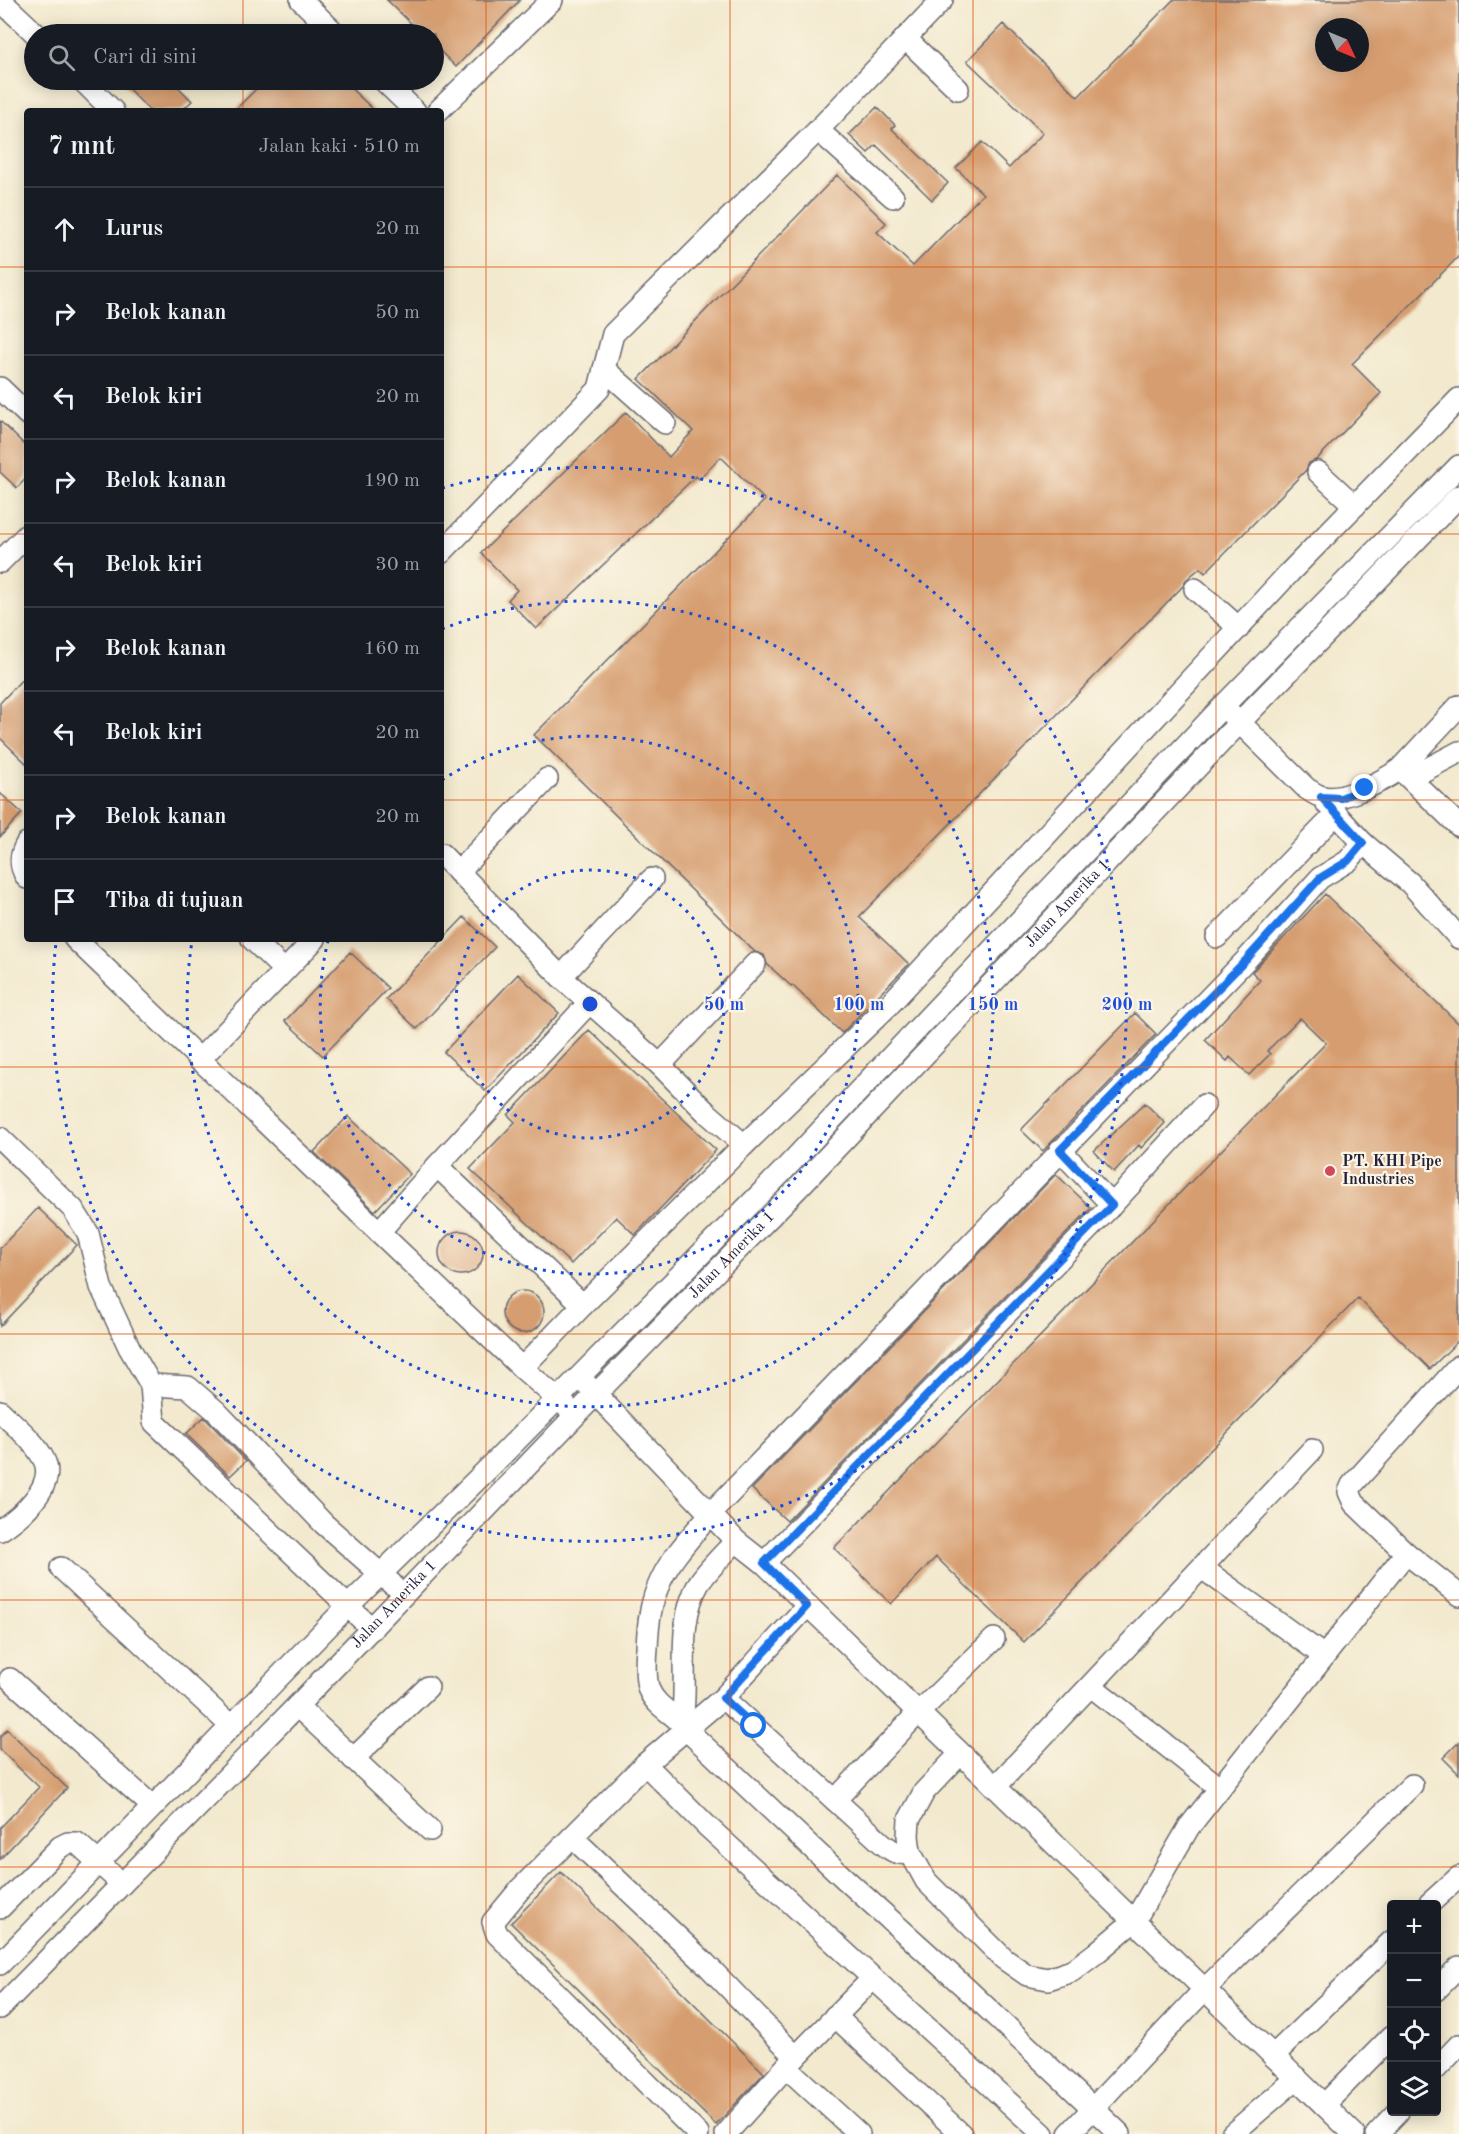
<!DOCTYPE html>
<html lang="id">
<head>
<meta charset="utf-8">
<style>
	body { margin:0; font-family:"Old Standard TT",serif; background:#20242c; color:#f1f3f6 }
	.controls { position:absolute; right:18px; bottom:18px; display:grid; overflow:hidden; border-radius:6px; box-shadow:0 3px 15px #0003 }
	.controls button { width:54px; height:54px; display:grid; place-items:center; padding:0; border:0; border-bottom:2px solid #363941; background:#171b24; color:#f1f3f6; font:30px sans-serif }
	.compass { position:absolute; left:1315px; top:18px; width:54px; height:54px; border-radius:50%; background:#171b24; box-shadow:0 3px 15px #0003; rotate:134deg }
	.stop { position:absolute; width:18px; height:18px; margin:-14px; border:4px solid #1a73e8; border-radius:50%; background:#fff }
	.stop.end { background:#1a73e8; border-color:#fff; box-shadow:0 2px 6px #0008 }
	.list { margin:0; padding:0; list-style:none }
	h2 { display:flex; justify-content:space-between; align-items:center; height:78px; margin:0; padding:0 24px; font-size:26px }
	h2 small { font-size:20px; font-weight:400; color:#9ea1a6 }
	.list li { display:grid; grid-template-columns:39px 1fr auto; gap:18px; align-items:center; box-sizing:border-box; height:84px; padding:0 24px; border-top:2px solid #363941 }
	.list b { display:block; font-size:22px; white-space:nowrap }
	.list em { font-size:20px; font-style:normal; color:#9ea1a6 }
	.icon { flex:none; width:33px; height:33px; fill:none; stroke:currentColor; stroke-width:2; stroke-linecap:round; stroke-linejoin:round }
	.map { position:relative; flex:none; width:1459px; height:2134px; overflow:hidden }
	.search { position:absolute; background:#171b24; box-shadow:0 3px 15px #0003; left:24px; top:24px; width:420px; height:66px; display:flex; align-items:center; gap:15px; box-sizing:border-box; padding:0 21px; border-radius:33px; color:#9ea1a6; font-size:22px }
	.panel { position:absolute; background:#171b24; box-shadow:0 3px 15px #0003; left:24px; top:108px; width:420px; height:834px; border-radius:6px }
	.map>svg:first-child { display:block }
</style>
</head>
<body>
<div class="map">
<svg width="1459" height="2134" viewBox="0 0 1459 2134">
	<rect width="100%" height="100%" fill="#fcf5e5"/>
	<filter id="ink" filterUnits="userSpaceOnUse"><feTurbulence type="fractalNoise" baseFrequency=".0167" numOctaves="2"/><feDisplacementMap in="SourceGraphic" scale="12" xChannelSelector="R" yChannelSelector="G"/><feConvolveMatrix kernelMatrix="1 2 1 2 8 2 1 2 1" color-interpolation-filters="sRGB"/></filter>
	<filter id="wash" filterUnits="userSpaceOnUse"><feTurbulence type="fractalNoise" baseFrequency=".008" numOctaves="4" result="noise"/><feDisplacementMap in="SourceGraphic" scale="24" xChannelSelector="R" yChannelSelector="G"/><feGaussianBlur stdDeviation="1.35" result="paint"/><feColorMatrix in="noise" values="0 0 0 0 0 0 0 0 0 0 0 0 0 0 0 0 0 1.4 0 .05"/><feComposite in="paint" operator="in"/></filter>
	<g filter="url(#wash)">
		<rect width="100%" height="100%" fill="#f2e9ce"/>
		<g id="blocks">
			<path fill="#d69d70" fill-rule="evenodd" d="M387 0H520L456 67 434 45V34H422Z
				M1173 0H1459V256L1352 364 1381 393 1316 460 1309 463 1306 470 1205 573 1200 568 1186 580 1183 586 859 917 909 964 842 1033 792 985 791 986 767 964 764 955 755 952 534 735 765 500 721 457 699 479 696 476 536 629 508 600 517 590 481 553 626 412 669 457 693 431 639 379 837 175 886 223 877 232 913 266 983 194 956 168 982 142 1009 168 1043 133 967 61 1003 24 1078 97ZM1324 27H1360V63H1324Z
				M120 80H171L192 101 181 111H150Z
				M265 80H342L375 111H234Z
				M877 107 895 125 892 129 948 183 932 200 876 145 868 153 849 135Z
				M0 421 27 447V477L17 488 0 472Z
				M27 674V764L0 738V703Z
				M0 793 22 813 0 837Z
				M1325 894 1459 1024V1340L1430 1369 1358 1298 1024 1642 936 1557 891 1604 834 1548 1326 1043 1300 1018 1267 1051 1270 1054 1249 1075 1230 1057 1227 1061 1205 1040 1260 980 1252 972Z
				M464 917 495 947 417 1029 386 999Z
				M350 952 388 988 323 1056 285 1021Z
				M518 974 559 1013 485 1091 444 1052Z
				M1135 1013 1156 1034 1043 1151 1021 1130Z
				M589 1030 716 1150 635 1235 616 1217 571 1264 470 1169 515 1122 508 1115Z
				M1145 1103 1165 1123 1141 1148 1139 1145 1114 1172 1094 1151Z
				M348 1116 410 1174 375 1211 314 1152Z
				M1056 1174 1091 1208 787 1521 752 1489Z
				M38 1208 77 1245 0 1326V1248Z
				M439 1253a22 22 0 1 1 44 0a22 22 0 1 1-44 0Z
				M502 1312a21 21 0 1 1 42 0a21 21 0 1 1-42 0Z
				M204 1417 246 1461 230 1476 186 1434Z
				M7 1729 67 1788 0 1859V1828L39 1787 0 1750V1737Z
				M1459 1742V1774L1443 1758Z
				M561 1872 764 2073 716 2125 511 1923Z"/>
		</g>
	</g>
	<g filter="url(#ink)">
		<use href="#blocks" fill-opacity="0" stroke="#6b686e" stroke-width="1.5"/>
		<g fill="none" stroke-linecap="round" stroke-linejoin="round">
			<g stroke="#6b686e" stroke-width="24">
				<g id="minor">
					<path d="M0 0 36 34"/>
					<path d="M301 0 336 34"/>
					<path d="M905 38 958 89"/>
					<path d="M82 80 113 111"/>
					<path d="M383 80 415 111"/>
					<path d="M438 111 552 0"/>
					<path d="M818 130 893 197"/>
					<path d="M604 369 613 334 818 130 942 0"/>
					<path d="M0 388 27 414"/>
					<path d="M1318 472 1355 506"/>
					<path d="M441 553 599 389 604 369 665 423"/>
					<path d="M0 562 27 535"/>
					<path d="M1195 589 1239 628"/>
					<path d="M1230 713 1307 789C1311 791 1316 795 1320 796 1340 804 1383 781 1400 769L1459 706"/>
					<path d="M1400 769 1459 826"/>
					<path d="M1410 778 1459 752"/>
					<path d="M1327 804 1363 843"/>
					<path d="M27 843C20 854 19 866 27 878"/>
					<path d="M441 854 561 977 660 1065 706 1112 744 1145 887 1007 1289 573 1459 399"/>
					<path d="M458 872 547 779"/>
					<path d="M1217 937 1336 814"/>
					<path d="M75 939 379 1232 437 1166 589 1003"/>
					<path d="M252 939 284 970"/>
					<path d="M561 977 652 879"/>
					<path d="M199 1060 315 939"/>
					<path d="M660 1065 755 964"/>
					<path d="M0 1138 73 1209 88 1233 101 1287 129 1347 151 1385 154 1422 372 1629"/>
					<path d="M1060 1150 1112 1205"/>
					<path d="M379 1232 522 1368 583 1305 437 1166"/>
					<path d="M583 1305 744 1145"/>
					<path d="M1459 1366 1352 1485 1349 1492 1354 1503 1406 1553 1459 1595"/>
					<path d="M522 1368 567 1407"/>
					<path d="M586 1384 736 1541 764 1563 1354 2134"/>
					<path d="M151 1385 188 1387 216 1411 324 1524 392 1584"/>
					<path d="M0 1411C15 1426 34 1440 44 1460 57 1486 19 1518 0 1530"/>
					<path d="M764 1563 1112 1205 1204 1105"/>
					<path d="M61 1568 231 1726"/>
					<path d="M1202 1568 1324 1656"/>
					<path d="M10 1679 152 1806"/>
					<path d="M1091 1686 1220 1788"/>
					<path d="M723 1698 883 1844C892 1851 899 1856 910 1852"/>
					<path d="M297 1706 430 1830"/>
					<path d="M682 1722C689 1677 675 1624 699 1583 709 1568 724 1554 736 1541"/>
					<path d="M960 1754 924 1792 909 1820 908 1836 910 1852 926 1881 1004 1959 1027 1975 1048 1979 1072 1971 1096 1953 1135 1920 1189 1827 1406 1553"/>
					<path d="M353 1759 428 1687"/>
					<path d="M645 1764 708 1827 1043 2134"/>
					<path d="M995 1787 1312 1450"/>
					<path d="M835 1800 918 1713 994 1639"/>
					<path d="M572 1837 705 1963 796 2057"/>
					<path d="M1429 1904 1459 1877"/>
					<path d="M0 1908 60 1847 68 1843H77L122 1884"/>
					<path d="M0 1964 347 1607 496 1461 781 1173 1223 706 1459 466"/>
					<path d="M1436 1990 1459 1967"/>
					<path id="s1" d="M0 2008 297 1706 596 1394 799 1187 1240 722 1459 496"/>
					<path d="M835 2016 961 2134"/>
					<path d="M1273 2056 1392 1941"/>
					<path d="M786 2067 859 2134"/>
					<path d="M1436 2069 1459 2045"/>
					<path d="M1324 2105 1392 2036"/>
					<path d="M698 2134 497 1934 493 1922 521 1888 645 1764 723 1698 807 1606"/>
					<path d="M726 2134 786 2067 872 1979"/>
					<path d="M1069 2134 1204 1990 1412 1785"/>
					<path d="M1120 2134 969 1991 845 1879 687 1730C677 1714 657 1709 649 1690 645 1679 646 1660 647 1648 648 1625 650 1602 661 1580 672 1556 694 1534 711 1513L1246 960 1320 878 1348 861 1363 843 1410 883 1459 938"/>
					<path d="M1232 2134 1297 2078"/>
					<path d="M1377 2134 1398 2112"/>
				</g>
			</g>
			<use href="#minor" stroke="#fff" stroke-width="21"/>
		</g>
	</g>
	<g fill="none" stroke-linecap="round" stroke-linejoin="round" filter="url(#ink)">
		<path stroke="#1a73e8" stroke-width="8" d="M754 1726 723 1698 807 1606 764 1563 1112 1205 1060 1150 1246 960 1320 878 1348 861 1363 843 1321 797 1341 798 1365 788"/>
	</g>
	<path fill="none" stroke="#de560e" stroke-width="1.5" stroke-opacity="0.55" d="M243 0V34M486 0V2134M730 0V2134M973 0V2134M1216 0V2134M243 80V111M0 267H27M441 267H1459M0 534H27M441 534H1459M0 800H27M441 800H1459M243 939V2134M0 1067H1459M0 1334H1459M0 1600H1459M0 1867H1459"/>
	<g fill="none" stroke="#1d4ed8" stroke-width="3" stroke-dasharray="3 6">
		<circle cx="590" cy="1004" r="134"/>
		<path d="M442 780A269 269 0 1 1 328 941"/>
		<path d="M442 629A403 403 0 1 1 192 941"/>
		<path d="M442 488A537 537 0 1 1 56 943"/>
	</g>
	<circle fill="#d1495b" stroke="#fcf5e5" stroke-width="2" cx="1330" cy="1171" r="6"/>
	<g text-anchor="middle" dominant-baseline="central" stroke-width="4.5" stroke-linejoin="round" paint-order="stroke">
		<g font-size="16" fill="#22223b" stroke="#fcf5e5">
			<text stroke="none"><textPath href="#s1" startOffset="1536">Jalan Amerika 1</textPath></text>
			<text stroke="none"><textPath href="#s1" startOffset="1050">Jalan Amerika 1</textPath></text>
			<text stroke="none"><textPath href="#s1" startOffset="564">Jalan Amerika 1</textPath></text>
		</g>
		<g font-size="16" font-weight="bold" fill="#22223b" stroke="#fcf5e5" text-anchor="start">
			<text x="1342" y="1162">PT. KHI Pipe<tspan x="1342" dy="18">Industries</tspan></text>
		</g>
	</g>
	<circle cx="590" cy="1004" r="9" fill="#1d4ed8" stroke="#fcf5e5" stroke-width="3"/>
	<g font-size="18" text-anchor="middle" font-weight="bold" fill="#1d4ed8" stroke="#fcf5e5" stroke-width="4.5" stroke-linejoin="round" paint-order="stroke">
		<text x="724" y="1010">50 m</text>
		<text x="859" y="1010">100 m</text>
		<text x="993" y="1010">150 m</text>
		<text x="1127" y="1010">200 m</text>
	</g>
</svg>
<div class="controls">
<button>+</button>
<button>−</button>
<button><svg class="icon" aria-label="locate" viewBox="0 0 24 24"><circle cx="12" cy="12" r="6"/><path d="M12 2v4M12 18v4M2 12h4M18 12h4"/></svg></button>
<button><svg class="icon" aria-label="layers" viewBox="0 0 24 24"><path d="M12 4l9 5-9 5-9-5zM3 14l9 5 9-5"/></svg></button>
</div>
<svg class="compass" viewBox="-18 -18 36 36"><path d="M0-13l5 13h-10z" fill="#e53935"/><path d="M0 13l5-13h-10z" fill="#9ea1a6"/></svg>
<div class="stop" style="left:754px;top:1726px"></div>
<div class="stop end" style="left:1365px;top:788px"></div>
<div class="search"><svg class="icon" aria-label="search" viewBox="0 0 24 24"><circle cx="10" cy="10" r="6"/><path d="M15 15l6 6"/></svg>Cari di sini</div>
<section class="panel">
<h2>7 mnt<small>Jalan kaki · 510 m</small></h2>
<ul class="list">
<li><svg class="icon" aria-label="ahead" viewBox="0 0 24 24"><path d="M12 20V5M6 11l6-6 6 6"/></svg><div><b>Lurus</b></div><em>20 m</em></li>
<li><svg class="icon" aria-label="right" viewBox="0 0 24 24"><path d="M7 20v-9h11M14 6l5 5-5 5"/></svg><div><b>Belok kanan</b></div><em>50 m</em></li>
<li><svg class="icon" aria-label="left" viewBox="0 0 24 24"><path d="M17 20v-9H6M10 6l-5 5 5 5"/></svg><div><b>Belok kiri</b></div><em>20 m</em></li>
<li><svg class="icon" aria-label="right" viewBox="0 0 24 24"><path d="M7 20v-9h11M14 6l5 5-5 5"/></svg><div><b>Belok kanan</b></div><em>190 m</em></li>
<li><svg class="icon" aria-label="left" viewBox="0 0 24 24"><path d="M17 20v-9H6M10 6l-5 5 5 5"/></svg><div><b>Belok kiri</b></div><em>30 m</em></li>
<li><svg class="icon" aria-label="right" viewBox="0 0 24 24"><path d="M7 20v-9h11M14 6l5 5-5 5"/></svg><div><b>Belok kanan</b></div><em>160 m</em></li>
<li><svg class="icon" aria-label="left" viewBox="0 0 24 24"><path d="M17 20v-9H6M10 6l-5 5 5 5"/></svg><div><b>Belok kiri</b></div><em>20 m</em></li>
<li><svg class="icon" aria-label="right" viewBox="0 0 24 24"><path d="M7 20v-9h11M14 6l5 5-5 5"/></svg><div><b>Belok kanan</b></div><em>20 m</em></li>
<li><svg class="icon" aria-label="arrive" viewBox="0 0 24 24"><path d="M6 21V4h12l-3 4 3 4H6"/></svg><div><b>Tiba di tujuan</b></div></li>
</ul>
</section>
</div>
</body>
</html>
